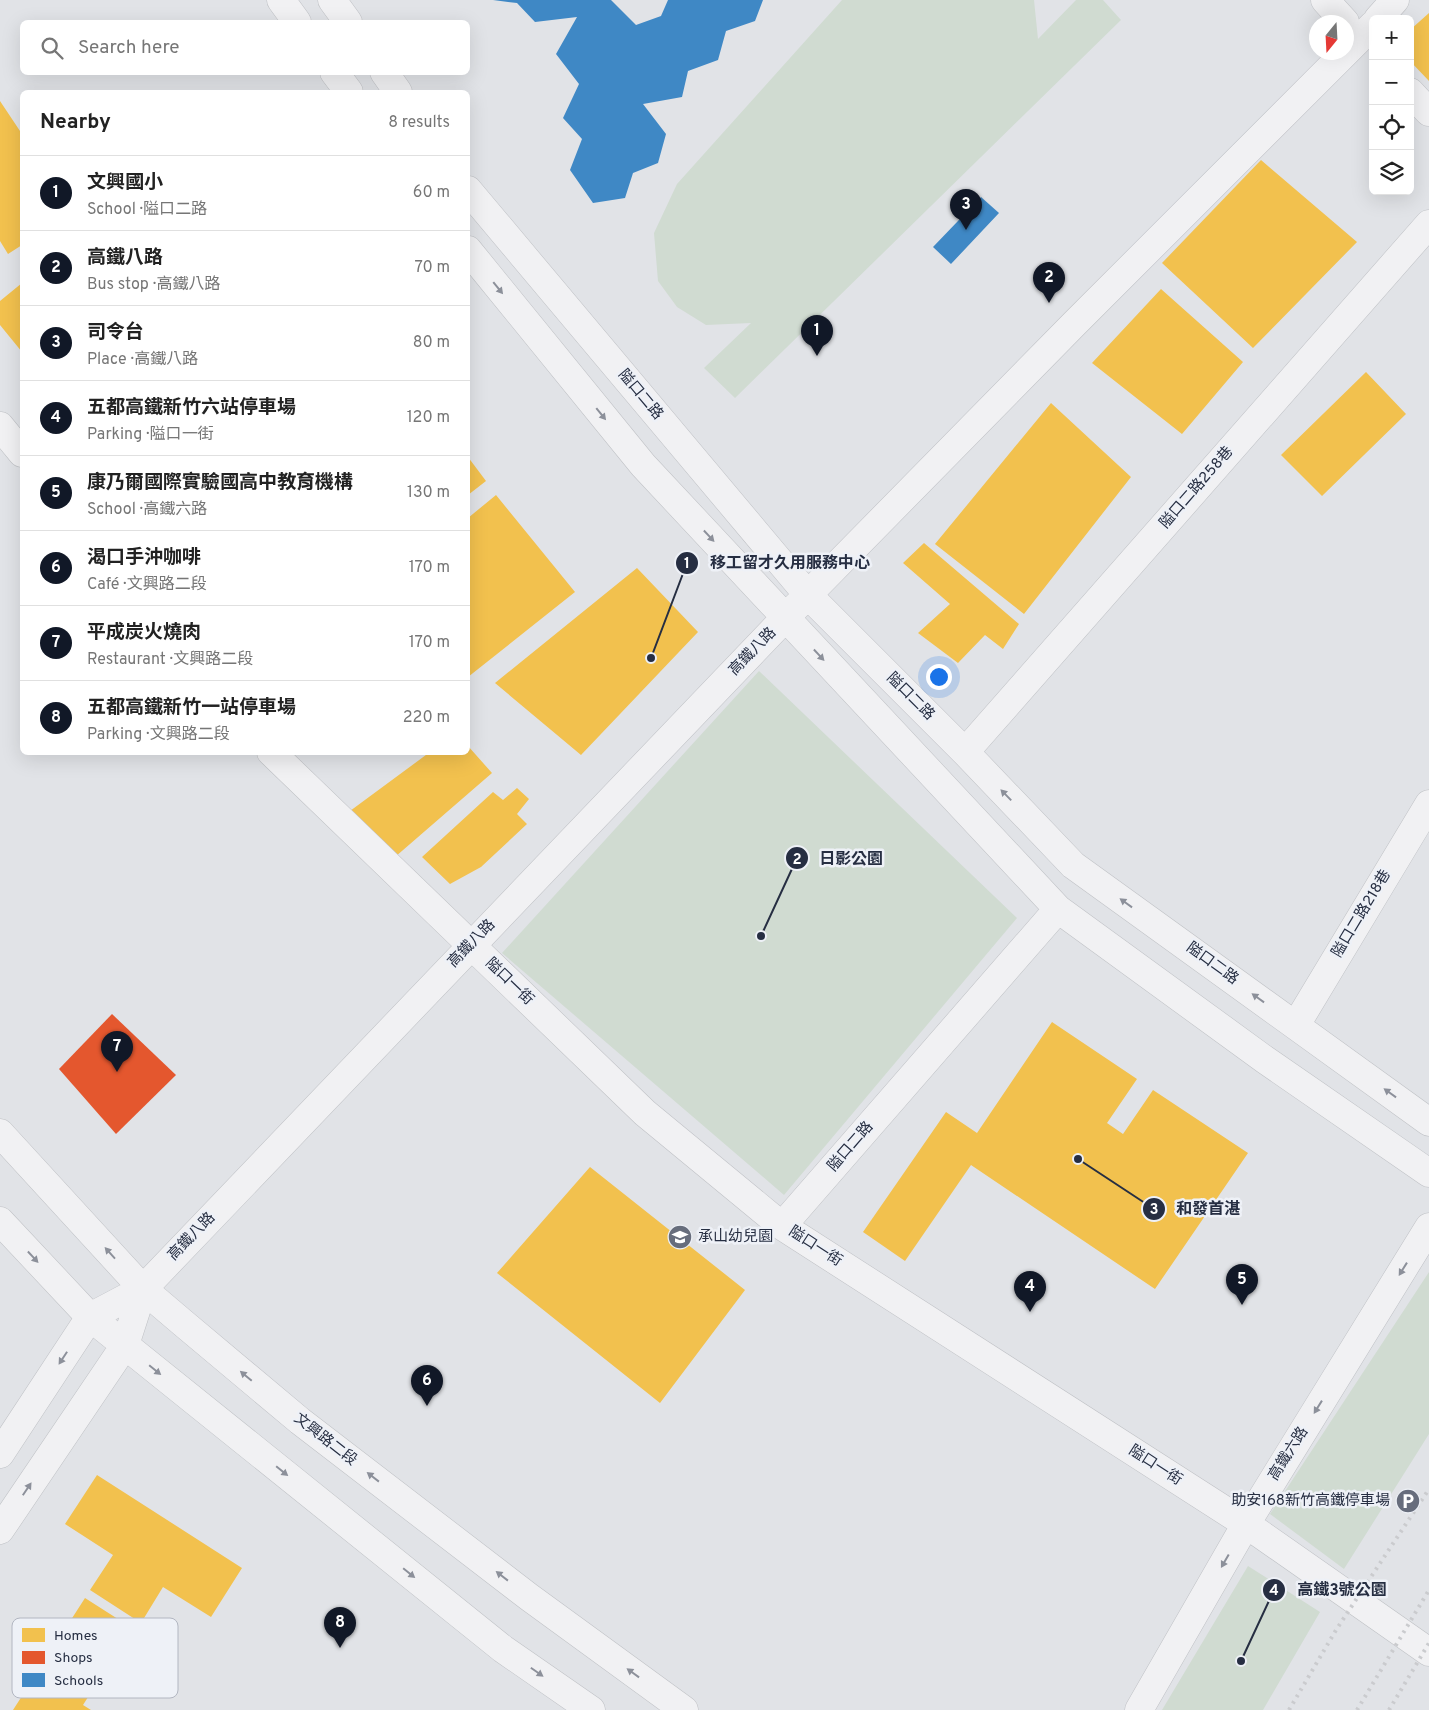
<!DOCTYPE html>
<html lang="en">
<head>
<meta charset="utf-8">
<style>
	body { margin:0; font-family:Overpass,"Noto Sans TC",sans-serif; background:#f6f6f6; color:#222 }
	.controls { position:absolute; right:15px; top:15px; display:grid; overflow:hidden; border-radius:8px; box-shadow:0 5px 20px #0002 }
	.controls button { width:45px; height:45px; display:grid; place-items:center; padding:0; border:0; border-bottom:1px solid #e0e0e0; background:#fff; color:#222; font:25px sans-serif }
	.compass { position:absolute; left:1309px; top:15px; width:45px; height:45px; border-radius:50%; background:#fff; box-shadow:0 5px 20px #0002; rotate:198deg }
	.you { position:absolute; left:938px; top:676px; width:18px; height:18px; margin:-12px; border:4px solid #fff; border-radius:50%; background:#1a73e8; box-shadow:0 0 0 8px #1a73e833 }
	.badge { display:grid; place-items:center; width:32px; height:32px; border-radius:50%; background:#111827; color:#fff; font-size:16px; font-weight:700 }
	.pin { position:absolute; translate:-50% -41px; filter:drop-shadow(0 1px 2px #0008) }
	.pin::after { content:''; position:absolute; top:26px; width:18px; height:15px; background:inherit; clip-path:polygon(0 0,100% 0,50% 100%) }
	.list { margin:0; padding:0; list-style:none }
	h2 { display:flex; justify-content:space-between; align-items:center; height:65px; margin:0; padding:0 20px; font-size:21px }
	h2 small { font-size:16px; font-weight:400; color:#767676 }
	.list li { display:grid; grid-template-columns:32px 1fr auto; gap:15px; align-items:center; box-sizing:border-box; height:75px; padding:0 20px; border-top:1px solid #e0e0e0 }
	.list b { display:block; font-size:19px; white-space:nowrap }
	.list p { margin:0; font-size:16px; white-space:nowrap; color:#767676 }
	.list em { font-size:16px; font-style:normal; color:#767676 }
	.icon { flex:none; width:28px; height:28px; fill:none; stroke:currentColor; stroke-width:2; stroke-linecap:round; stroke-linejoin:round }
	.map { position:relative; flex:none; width:1429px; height:1710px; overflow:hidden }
	.search { position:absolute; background:#fff; box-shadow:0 5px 20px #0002; left:20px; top:20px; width:450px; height:55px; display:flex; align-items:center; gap:12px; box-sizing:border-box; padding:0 18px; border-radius:8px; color:#767676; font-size:19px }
	.panel { position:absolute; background:#fff; box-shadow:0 5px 20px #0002; left:20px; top:90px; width:450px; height:665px; border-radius:8px }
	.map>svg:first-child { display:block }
</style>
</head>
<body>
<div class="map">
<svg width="1429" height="1710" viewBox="0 0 1429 1710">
	<rect width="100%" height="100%" fill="#e1e3e7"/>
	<path fill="#d0dbd1" d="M842 0H1034L1038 39 1076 0H1103L1121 20 735 398 704 368 751 323 706 325 677 307 658 281 654 233 677 184Z
		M759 671 1017 918 784 1195 502 953Z
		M1429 1272V1434L1344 1569 1270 1514Z
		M1248 1566 1320 1612 1263 1710H1162Z"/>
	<path fill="#f2c14e" d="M1429 13V81L1410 61V30Z
		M0 101 22 134V245L8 254 0 241Z
		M1261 160 1357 242 1253 348 1162 263Z
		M22 283V352L0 325V301Z
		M1161 289 1243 362 1182 434 1092 363Z
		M1366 372 1406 414 1322 496 1281 455Z
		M1051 403 1131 477 1024 614 935 544Z
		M468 457 486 481 468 495Z
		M496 495 575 592 468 677V518Z
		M924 543 1019 624 1003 649 985 635 958 663 918 633 950 604 903 563Z
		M637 568 698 632 581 755 495 683Z
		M468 746 492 773 395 857 350 811 430 752H468Z
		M517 788 529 799 517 814 527 824 481 867 450 884 422 857 493 792 503 800Z
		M1052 1022 1137 1079 1107 1123 1123 1134 1153 1090 1248 1153 1155 1289 971 1165 905 1261 863 1232 946 1112 977 1133Z
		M590 1167 745 1290 660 1403 497 1273Z
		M97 1475 242 1568 211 1617 163 1587 141 1623 90 1590 113 1555 65 1524Z
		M85 1598 132 1628 83 1705 91 1710H13Z"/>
	<path fill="#e4572e" d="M112 1014 176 1075 116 1134 59 1069Z"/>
	<path fill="#3f88c5" d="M493 0H611L636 25 661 16 668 0H763L755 21 726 31 718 60 688 71 682 97 643 104 666 134 658 163 633 173 625 198 593 203 570 170 582 139 563 118 579 84 556 54 577 17 535 22 517 3Z
		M981 197 999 213 951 264 933 247Z"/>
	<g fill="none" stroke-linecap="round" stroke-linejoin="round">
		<g stroke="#bfc1c5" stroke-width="29">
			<path id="minor" d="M281 0 297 22
				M332 0 348 22
				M1325 0 1345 22
				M1378 19 1395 0
				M334 72 349 92
				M384 72 398 92
				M1410 92 1429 112
				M468 190 808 595 965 752 1073 865 1429 1122
				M468 250 643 465 1058 909 1264 1059 1429 1173
				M0 426 22 453
				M271 752 645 1113 782 1226 1246 1524 1429 1652
				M965 752 1429 224
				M1296 1025 1429 804
				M0 1133 143 1289 183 1323 300 1421 529 1597 684 1710
				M0 1221 90 1317 503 1649 591 1710
				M782 1226 1058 909
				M0 1454 90 1317 143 1289 785 618 1075 323 1373 25
				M0 1530 125 1345 143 1289
				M1139 1710 1246 1524 1429 1227"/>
		</g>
		<use href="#minor" stroke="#f1f1f3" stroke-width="28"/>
		<path stroke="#cacbce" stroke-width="4" stroke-dasharray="2.5 5" stroke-linecap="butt" d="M1289 1710 1336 1630 1429 1489
			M1357 1710 1429 1590
			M1389 1710 1429 1643"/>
	</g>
	<defs><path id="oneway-solid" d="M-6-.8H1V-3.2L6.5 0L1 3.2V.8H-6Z" transform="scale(1.25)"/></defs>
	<g fill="#8c909a">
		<use href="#oneway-solid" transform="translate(498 288) rotate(51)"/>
		<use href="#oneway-solid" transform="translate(601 414) rotate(51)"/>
		<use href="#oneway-solid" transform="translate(709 536) rotate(47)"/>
		<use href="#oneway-solid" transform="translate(819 655) rotate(47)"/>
		<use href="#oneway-solid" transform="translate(1006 795) rotate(-134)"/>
		<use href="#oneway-solid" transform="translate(1126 903) rotate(-144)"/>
		<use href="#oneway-solid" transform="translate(1258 998) rotate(-144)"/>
		<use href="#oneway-solid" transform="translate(1390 1093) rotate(-144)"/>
		<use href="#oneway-solid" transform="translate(110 1253) rotate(-132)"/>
		<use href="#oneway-solid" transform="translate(33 1257) rotate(47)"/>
		<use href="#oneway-solid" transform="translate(1403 1269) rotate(122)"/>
		<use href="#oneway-solid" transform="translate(63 1358) rotate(123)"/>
		<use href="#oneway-solid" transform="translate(155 1370) rotate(39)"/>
		<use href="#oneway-solid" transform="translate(246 1376) rotate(-140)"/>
		<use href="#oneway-solid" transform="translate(1318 1407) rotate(122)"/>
		<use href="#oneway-solid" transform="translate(282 1471) rotate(39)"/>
		<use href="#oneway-solid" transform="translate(373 1477) rotate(-142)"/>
		<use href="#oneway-solid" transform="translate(27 1489) rotate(-56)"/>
		<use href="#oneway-solid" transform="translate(1225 1561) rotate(120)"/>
		<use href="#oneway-solid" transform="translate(409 1573) rotate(39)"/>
		<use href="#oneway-solid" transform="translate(502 1576) rotate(-142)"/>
		<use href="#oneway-solid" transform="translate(537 1672) rotate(35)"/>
		<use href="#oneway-solid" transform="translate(633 1673) rotate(-144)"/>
	</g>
	<defs>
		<g id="school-disc" transform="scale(1.25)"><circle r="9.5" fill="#676d7c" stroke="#eef1f7"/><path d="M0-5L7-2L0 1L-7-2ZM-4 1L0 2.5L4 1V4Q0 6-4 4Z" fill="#fff"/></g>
		<g id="parking-disc" transform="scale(1.25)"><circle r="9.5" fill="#676d7c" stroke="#eef1f7"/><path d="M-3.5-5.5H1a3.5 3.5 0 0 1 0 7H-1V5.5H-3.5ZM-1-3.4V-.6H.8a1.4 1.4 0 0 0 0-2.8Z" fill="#fff"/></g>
	</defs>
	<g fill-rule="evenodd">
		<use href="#school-disc" x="680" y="1237"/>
		<use href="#parking-disc" x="1408" y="1501"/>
	</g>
	<g text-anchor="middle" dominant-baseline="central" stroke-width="5" stroke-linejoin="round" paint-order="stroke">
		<g font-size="15" fill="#262e42" stroke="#eef1f7">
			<text transform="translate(640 395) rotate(50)">隘口二路</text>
			<text transform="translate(1197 488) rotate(-49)">隘口二路258巷</text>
			<text transform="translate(753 652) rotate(-46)">高鐵八路</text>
			<text transform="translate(910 697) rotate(45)">隘口二路</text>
			<text transform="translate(1362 914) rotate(-59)">隘口二路218巷</text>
			<text transform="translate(472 944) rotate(-46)">高鐵八路</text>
			<text transform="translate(1212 964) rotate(36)">隘口二路</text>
			<text transform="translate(509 982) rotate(44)">隘口一街</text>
			<text transform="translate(851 1147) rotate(-49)">隘口二路</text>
			<text transform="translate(192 1237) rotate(-46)">高鐵八路</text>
			<text transform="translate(815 1247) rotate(33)">隘口一街</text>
			<text transform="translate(325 1440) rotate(38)">文興路二段</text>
			<text transform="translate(1289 1454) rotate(-58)">高鐵六路</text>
			<text transform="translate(1155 1466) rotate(33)">隘口一街</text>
		</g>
		<g font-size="15" fill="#262e42" stroke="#eef1f7" text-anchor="start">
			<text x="698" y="1237">承山幼兒園</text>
			<text x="1390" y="1501" text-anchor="end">助安168新竹高鐵停車場</text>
		</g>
	</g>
	<rect x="12" y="1618" width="166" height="80" rx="8" fill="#eef1f7" stroke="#b2b6c1" stroke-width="1"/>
	<rect x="22" y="1628" width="23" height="14" fill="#f2c14e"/>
	<rect x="22" y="1651" width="23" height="13" fill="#e4572e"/>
	<rect x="22" y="1673" width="23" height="14" fill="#3f88c5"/>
	<g font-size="14" fill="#262e42">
		<text x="54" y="1640">Homes</text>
		<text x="54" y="1662">Shops</text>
		<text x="54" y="1685">Schools</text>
	</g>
	<path fill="none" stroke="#262e42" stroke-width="2" d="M651 658L687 563M761 936L797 858M1078 1159L1154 1209M1241 1661L1274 1590"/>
	<g fill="#262e42" stroke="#eef1f7" stroke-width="2">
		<circle cx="651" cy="658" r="5"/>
		<circle cx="761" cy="936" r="5"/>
		<circle cx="1078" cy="1159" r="5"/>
		<circle cx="1241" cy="1661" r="5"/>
		<circle cx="687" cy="563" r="12"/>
		<circle cx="797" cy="858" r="12"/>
		<circle cx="1154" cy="1209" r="12"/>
		<circle cx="1274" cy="1590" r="12"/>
	</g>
	<g font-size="15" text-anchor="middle" font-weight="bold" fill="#fff">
		<text x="687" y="568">1</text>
		<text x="797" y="864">2</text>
		<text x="1154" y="1214">3</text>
		<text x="1274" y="1595">4</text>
	</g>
	<g font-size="16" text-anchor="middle" font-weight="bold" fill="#262e42" stroke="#eef1f7" stroke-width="5" stroke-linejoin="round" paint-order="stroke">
		<text x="790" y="568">移工留才久用服務中心</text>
		<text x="851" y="864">日影公園</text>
		<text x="1208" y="1214">和發首湛</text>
		<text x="1342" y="1595">高鐵3號公園</text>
	</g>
</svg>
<div class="controls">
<button>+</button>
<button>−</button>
<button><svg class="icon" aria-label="locate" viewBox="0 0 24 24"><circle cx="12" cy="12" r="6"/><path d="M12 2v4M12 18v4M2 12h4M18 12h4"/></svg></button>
<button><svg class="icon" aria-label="layers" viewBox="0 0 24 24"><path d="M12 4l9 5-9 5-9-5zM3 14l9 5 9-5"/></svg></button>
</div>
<svg class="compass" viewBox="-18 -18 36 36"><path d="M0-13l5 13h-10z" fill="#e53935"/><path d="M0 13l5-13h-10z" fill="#767676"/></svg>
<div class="you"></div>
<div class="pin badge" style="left:817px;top:356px">1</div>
<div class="pin badge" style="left:1049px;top:303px">2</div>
<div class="pin badge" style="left:966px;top:230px">3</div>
<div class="pin badge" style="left:1030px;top:1312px">4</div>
<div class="pin badge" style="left:1242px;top:1305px">5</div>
<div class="pin badge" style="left:427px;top:1406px">6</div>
<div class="pin badge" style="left:117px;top:1072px">7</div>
<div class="pin badge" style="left:340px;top:1648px">8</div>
<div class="search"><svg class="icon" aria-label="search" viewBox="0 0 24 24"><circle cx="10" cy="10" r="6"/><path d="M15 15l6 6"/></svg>Search here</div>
<section class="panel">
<h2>Nearby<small>8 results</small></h2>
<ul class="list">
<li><span class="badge">1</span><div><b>文興國小</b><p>School · 隘口二路</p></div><em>60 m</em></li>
<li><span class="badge">2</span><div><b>高鐵八路</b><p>Bus stop · 高鐵八路</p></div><em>70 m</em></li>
<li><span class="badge">3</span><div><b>司令台</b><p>Place · 高鐵八路</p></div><em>80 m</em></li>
<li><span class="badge">4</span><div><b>五都高鐵新竹六站停車場</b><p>Parking · 隘口一街</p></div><em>120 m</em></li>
<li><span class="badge">5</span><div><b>康乃爾國際實驗國高中教育機構</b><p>School · 高鐵六路</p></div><em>130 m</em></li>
<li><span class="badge">6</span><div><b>渴口手沖咖啡</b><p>Café · 文興路二段</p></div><em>170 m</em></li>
<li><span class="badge">7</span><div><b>平成炭火燒肉</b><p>Restaurant · 文興路二段</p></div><em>170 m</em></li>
<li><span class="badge">8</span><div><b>五都高鐵新竹一站停車場</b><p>Parking · 文興路二段</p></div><em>220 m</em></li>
</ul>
</section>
</div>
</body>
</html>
